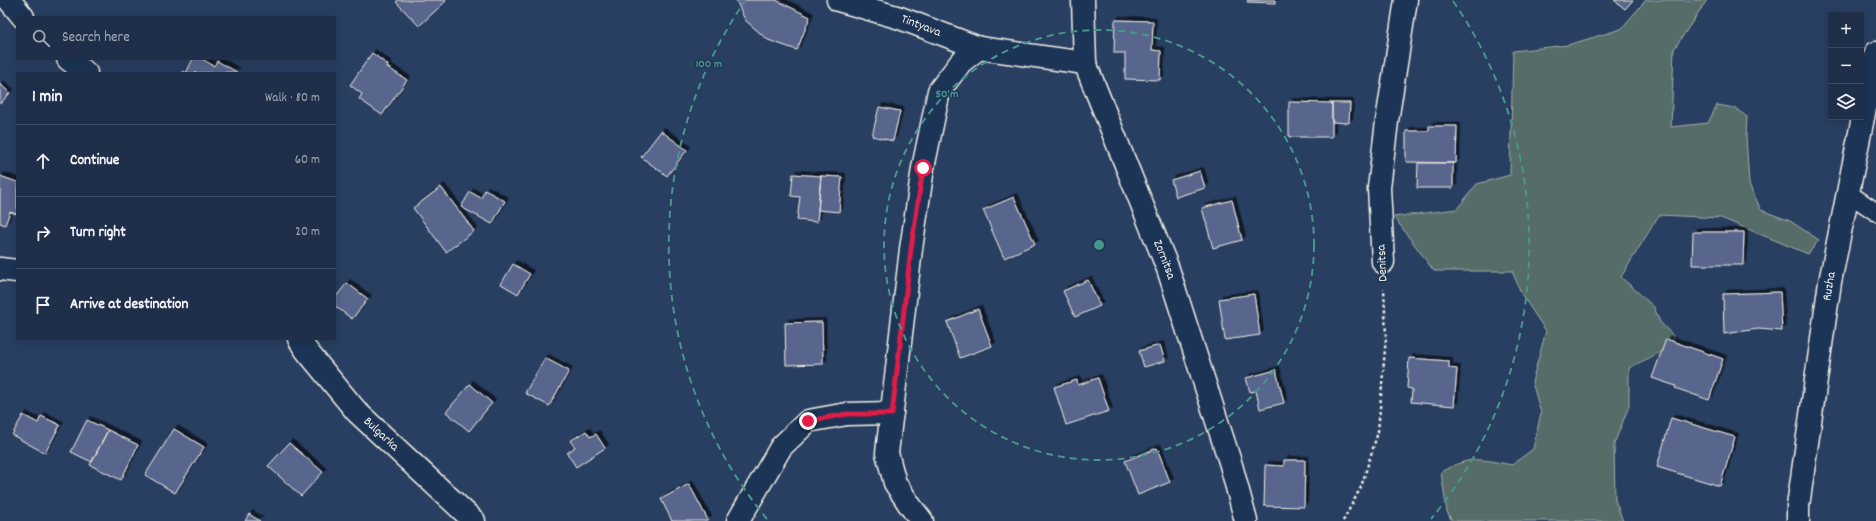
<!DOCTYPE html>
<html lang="en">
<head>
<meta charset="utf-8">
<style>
	body { margin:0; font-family:Dekko,sans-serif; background:#273751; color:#f1f3f6 }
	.controls { position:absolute; right:12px; top:12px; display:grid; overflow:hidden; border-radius:0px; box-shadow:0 2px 10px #0003 }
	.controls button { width:36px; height:36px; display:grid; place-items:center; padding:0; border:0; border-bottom:1px solid #3c4a62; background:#1f2f4a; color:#f1f3f6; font:20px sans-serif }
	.stop { position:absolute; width:12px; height:12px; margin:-9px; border:3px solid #e11d48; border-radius:50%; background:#fff }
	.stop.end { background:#e11d48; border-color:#fff; box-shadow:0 1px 4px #0008 }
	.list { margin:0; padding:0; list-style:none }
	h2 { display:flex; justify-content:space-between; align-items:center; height:52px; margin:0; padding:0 16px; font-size:17px }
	h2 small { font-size:13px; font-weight:400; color:#a1a9b5 }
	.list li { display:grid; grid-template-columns:26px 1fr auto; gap:12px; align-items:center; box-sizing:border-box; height:72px; padding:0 16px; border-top:1px solid #3c4a62 }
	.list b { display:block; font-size:15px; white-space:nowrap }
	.list em { font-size:13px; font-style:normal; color:#a1a9b5 }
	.icon { flex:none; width:22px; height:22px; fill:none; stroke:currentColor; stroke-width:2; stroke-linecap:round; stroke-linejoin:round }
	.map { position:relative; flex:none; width:1876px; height:521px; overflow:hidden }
	.search { position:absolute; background:#1f2f4a; box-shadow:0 2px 10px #0003; left:16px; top:16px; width:320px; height:44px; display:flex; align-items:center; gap:10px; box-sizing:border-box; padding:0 14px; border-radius:0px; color:#a1a9b5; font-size:15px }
	.panel { position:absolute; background:#1f2f4a; box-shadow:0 2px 10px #0003; left:16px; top:72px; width:320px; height:268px; border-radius:0px }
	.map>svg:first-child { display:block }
</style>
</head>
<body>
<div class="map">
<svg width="1876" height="521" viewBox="0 0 1876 521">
	<defs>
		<filter id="shadow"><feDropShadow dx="3.5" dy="-3.5" stdDeviation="0" flood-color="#0009"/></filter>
	</defs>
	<rect width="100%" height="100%" fill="#293f62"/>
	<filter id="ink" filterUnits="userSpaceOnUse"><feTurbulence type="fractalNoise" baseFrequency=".025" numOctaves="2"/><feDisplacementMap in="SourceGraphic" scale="8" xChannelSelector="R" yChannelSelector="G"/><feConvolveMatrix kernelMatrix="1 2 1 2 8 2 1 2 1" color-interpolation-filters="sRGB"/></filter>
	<g filter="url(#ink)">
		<path fill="#566c68" stroke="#a5aea8" d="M1646 0H1707L1674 49 1671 127 1708 123 1717 105 1735 108 1747 117 1746 136 1749 184 1761 210 1790 221 1819 240 1808 254 1721 218 1659 215 1621 277 1654 307 1660 322 1675 338 1659 353 1629 368V406L1614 444 1615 500 1623 521H1452L1447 512 1441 472C1471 455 1480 459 1512 465L1533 449 1541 413 1532 382 1546 331 1522 295 1512 271H1434L1394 217 1457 209 1477 184 1510 175 1513 51 1568 45 1621 29Z"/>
		<path fill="#59668e" stroke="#f4f1e8" filter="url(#shadow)" d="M398 0H447L419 26 396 2Z
			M736 0H776L810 17 797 50 768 40 745 20Z
			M1248 0H1275V3L1247 2Z
			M1614 0H1633L1625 9Z
			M1115 20 1153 21 1152 50 1161 51 1160 80 1125 79V53H1114Z
			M372 53 388 65 387 67 407 80 382 115 359 99 362 94 350 85Z
			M193 59H202L214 66 217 61 237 72 182 73 183 71 186 73Z
			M0 84 10 93 0 104Z
			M1289 102 1332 103V137H1289Z
			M1332 103H1350L1349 123 1332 122Z
			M879 107 900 111 893 141 872 136Z
			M1429 126H1457L1456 163 1406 162V131H1429Z
			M661 131 687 150 667 176 641 157Z
			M1418 163H1453V188H1417Z
			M1200 171 1205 188 1176 197 1171 180Z
			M793 174 821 176 817 222 797 220 800 197 791 196Z
			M0 176 17 182V214L10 212 5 225 0 223Z
			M821 176 842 177 839 212 818 210Z
			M441 187 474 231 446 252 413 208Z
			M485 190 505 201 492 224 461 207 470 192 481 198Z
			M1014 197 1035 244 1004 258 983 210Z
			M1232 200 1242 240 1213 248 1202 208Z
			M1693 232H1744L1743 265H1692Z
			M513 264 530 274 518 294 501 284Z
			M1088 280 1100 306 1075 317 1063 291Z
			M347 283 368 299 352 319 335 306V298Z
			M1780 292 1782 331 1758 329 1724 334 1723 294Z
			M1254 294 1260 335 1225 340 1219 299Z
			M978 309 992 346 960 358 947 322Z
			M822 322 823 364 786 365 785 323Z
			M1666 339 1723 359 1709 400 1675 388 1676 386 1652 378Z
			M1160 345 1165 361 1144 367 1139 351Z
			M545 358 569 371 549 406 525 393Z
			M1409 358 1449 361V368L1457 369 1454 406 1411 402 1412 389 1407 388Z
			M1276 370 1284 403 1260 409 1256 391 1250 392 1246 378Z
			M1098 378 1109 411 1066 425 1054 387 1077 380 1078 385Z
			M470 384 492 403 469 431 446 412Z
			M23 415 38 423 41 416 60 425 45 453 12 435Z
			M1671 418 1735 437 1720 486 1657 467Z
			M87 420 108 430 92 462 71 452Z
			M174 429 204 447 175 493 145 475Z
			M108 430 138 445 121 480 90 465Z
			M586 431 590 437 596 434 605 448 576 467 567 453 575 447 570 441Z
			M289 443 323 472 301 496 268 466Z
			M1157 448 1170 482 1138 495 1125 461Z
			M1284 460H1305L1304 507 1264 506 1265 465 1284 466Z
			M689 484 708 520 707 521H672L661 499Z
			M249 514 260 521H245Z"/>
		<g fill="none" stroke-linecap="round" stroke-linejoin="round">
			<g stroke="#f4f1e8" stroke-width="20">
				<path id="service" d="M1848 193 1876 212"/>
			</g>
			<g stroke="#f4f1e8" stroke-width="25">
				<g id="minor">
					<path d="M9 0 23 17"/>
					<path id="s1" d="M838 0 900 18 979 48"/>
					<path id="s2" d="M1083 0 1085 63 1168 269 1231 465 1246 521"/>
					<path d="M68 59 86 73"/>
					<path d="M1383 262 1379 188 1387 121 1406 0"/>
					<path d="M0 269 17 271"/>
					<path id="s3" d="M299 339 306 350 357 412 474 521"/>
					<path d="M738 521 781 447 808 421 847 414 892 413"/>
					<path d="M922 521 911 507 895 483 887 453 911 249 923 168 939 91 961 62 979 48 1085 63"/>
					<path id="s4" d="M1798 521V506L1830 282 1876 53"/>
				</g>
			</g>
			<path stroke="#f4f1e8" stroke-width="2.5" stroke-dasharray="3 3" stroke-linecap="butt" d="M1343 521 1361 487 1378 432 1386 337 1384 288"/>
			<use href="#service" stroke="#1d3557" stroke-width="17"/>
			<use href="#minor" stroke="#1d3557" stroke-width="22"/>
		</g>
	</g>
	<g fill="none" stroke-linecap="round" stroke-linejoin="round" filter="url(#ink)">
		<path stroke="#e11d48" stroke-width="5" d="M808 421 847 414H892L911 249 923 168"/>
	</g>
	<g fill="none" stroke="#48958c" stroke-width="2" stroke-dasharray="7 5">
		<circle cx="1099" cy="245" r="215"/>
		<path d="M767 519A430 430 0 0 1 745 1M1453 1A430 430 0 0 1 1431 519"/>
	</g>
	<g text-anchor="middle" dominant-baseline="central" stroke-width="3" stroke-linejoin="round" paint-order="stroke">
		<g font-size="13" fill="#f4f1e8" stroke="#1d3557">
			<text stroke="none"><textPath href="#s1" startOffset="87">Tintyava</textPath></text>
			<text stroke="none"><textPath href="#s2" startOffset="275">Zornitsa</textPath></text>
			<text transform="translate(1383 263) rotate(-93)">Denitsa</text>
			<text stroke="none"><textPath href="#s4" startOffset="237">Ruzha</textPath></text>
			<text stroke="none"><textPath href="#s3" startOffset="126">Bulgarka</textPath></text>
		</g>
	</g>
	<circle cx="1099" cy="245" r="6" fill="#48958c" stroke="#1d3557" stroke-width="2"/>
	<g font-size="12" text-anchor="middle" font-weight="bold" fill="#48958c" stroke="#1d3557" stroke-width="3" stroke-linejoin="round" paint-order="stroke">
		<text x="709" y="67">100 m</text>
		<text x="947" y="97">50 m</text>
	</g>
</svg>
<div class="controls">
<button>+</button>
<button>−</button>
<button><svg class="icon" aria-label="layers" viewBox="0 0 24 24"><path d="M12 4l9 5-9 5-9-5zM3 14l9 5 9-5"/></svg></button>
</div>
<div class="stop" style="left:923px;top:168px"></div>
<div class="stop end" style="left:808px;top:421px"></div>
<div class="search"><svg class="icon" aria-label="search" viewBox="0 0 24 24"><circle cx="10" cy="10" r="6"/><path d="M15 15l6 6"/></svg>Search here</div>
<section class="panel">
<h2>1 min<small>Walk · 80 m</small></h2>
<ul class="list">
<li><svg class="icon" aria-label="ahead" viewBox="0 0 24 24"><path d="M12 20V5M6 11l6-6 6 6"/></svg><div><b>Continue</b></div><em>60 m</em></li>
<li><svg class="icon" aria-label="right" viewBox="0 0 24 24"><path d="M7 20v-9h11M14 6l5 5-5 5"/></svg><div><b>Turn right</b></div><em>20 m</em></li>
<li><svg class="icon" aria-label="arrive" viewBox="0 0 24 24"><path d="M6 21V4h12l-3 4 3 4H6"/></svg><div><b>Arrive at destination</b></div></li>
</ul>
</section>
</div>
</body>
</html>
